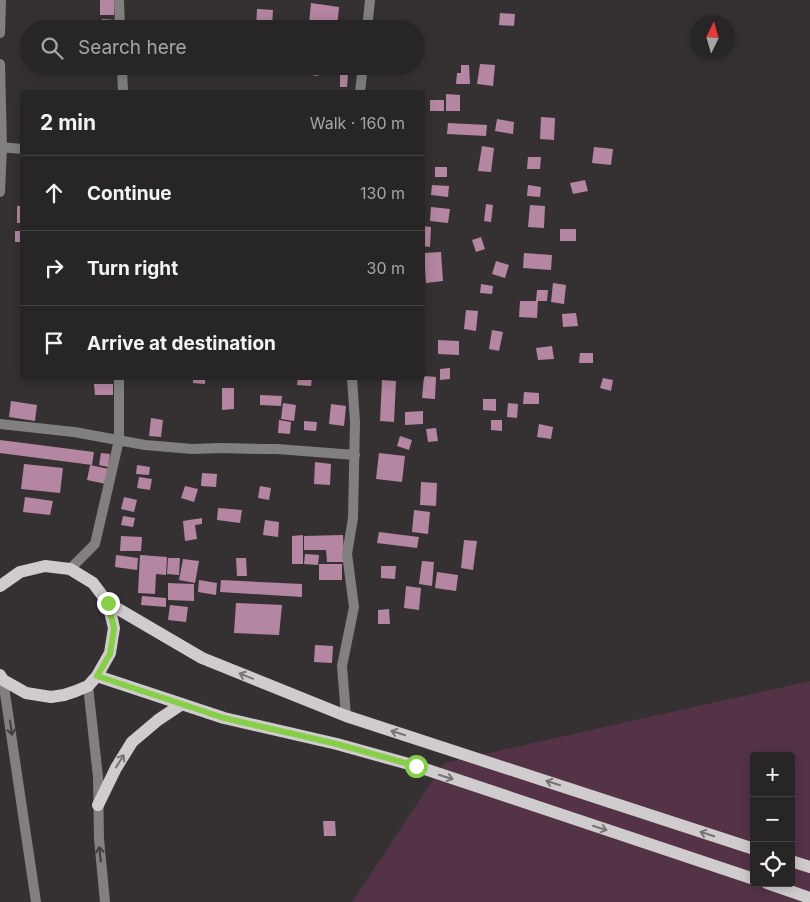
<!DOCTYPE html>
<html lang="en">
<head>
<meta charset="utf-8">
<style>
	body { margin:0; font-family:Inter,sans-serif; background:#302d2e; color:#f1f3f6 }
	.controls { position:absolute; right:15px; bottom:15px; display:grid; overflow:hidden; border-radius:5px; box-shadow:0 2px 12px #0003 }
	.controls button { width:45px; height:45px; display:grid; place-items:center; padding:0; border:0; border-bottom:1px solid #444243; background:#282526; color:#f1f3f6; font:25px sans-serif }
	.compass { position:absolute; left:690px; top:15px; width:45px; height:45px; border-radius:50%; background:#282526; box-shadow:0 2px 12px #0003; rotate:5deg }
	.stop { position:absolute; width:15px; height:15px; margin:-11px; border:4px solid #88cf49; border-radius:50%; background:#fff }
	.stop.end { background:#88cf49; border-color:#fff; box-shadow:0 1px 5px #0008 }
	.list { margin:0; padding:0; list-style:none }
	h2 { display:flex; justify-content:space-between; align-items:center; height:65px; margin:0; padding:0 20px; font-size:21px }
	h2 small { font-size:16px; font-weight:400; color:#a5a5a7 }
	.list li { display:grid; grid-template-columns:32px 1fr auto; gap:15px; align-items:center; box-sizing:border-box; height:75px; padding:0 20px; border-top:1px solid #444243 }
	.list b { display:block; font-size:19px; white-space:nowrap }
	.list em { font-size:16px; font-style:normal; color:#a5a5a7 }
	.icon { flex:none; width:28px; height:28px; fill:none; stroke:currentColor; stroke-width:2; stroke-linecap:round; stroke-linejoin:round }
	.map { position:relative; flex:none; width:810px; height:902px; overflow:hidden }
	.search { position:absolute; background:#282526; box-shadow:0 2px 12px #0003; left:20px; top:20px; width:405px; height:55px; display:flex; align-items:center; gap:12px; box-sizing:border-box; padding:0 18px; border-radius:28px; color:#a5a5a7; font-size:19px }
	.panel { position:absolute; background:#282526; box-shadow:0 2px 12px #0003; left:20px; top:90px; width:405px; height:290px; border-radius:5px }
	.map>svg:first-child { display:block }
</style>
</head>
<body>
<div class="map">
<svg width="810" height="902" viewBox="0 0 810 902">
	<rect width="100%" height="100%" fill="#353133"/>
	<path fill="#543347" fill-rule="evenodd" d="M810 681V902H352L444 763ZM754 756H791V883H754Z"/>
	<path fill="#b586a1" d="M100 0H114V15H100Z
		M311 3 339 7 337 27 309 24Z
		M257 9 273 10 272 29H256Z
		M500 13 515 14 514 26 499 25Z
		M102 19 117 20 116 29H102Z
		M480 64 495 65 493 86 477 84Z
		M461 65H469L470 84H456L457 73H461Z
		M136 66H148V73L136 72Z
		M313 66H321V75L314 76Z
		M340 74H348L347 87H340Z
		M446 94 460 95V111H446Z
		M430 100H444V111H430Z
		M541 117 555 118 554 140 540 139Z
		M497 119 514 122 513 134 495 131Z
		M448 123 487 125 486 136 447 134Z
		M482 146 494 148 491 172 478 171Z
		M594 147 613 149 611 165 592 163Z
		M528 157H541L540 169H527Z
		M435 167H447V177H435Z
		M585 180 588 191 573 194 570 183Z
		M432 185 449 186 448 197 431 195Z
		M528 185 541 187 540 197 527 196Z
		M486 204 493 205 491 222 484 221Z
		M530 205 545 206 544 228 528 227Z
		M17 206H22V223H17Z
		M431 207 450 209 448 223 430 221Z
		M422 226 431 227 430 247 422 246Z
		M560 229H576V241H560Z
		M15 231H22V242H15Z
		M481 237 485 249 476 252 472 240Z
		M441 252 443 281 426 283 424 253Z
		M524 253 552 255 551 270 523 268Z
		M496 261 509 265 505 278 492 274Z
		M553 283 566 285 564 304 551 302Z
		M481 284 493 286 492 294 480 293Z
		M537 290H548L547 301H536Z
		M520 301H538L537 318 519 317Z
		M466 310 478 311 476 331 464 329Z
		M576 313 578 326 563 327 562 314Z
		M492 330 503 332 499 351 489 349Z
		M438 340 459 341V355L438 354Z
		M552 346 554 359 538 360 536 348Z
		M580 353H593V363H579Z
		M450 368V379L440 380V369Z
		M424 376 436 377 435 399 422 398Z
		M193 378H205V384L193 383Z
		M298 378H312L311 386 297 385Z
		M603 378 613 380 611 391 600 388Z
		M382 380 396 381 394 422 380 421Z
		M94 384H113V395H95Z
		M222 388H234V409L222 410Z
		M524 392 539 393V404H523Z
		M260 395 282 396 281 406 260 405Z
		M483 399H496V411L483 410Z
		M11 401 37 405 35 421 9 417Z
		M283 403 296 405 294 421 281 419Z
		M508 403 518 404 517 418 507 417Z
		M331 404 346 406 344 426 329 424Z
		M423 411V424L405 425V412Z
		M151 418 163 420 161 437 149 436Z
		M279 420 291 422 290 434 278 433Z
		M491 420H502V431L491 430Z
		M304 421 317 422 316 431 304 430Z
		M539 424 553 427 551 439 537 437Z
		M436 428 438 441 428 442 426 429Z
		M400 436 412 440 409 450 397 446Z
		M0 440 94 452 92 465 0 453Z
		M101 453 110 454 108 467 99 465Z
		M379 453 405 456 402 482 376 479Z
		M315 462 331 464 330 485 314 484Z
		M24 464 63 468 60 493 21 489Z
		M90 465 109 469 106 484 87 480Z
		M137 465 150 467 149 475 136 474Z
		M202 473 217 474 216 487 201 486Z
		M139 477 152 479 150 490 137 488Z
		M421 482 437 483 436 506 420 505Z
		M185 486 198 489 194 502 181 498Z
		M260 486 271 488 269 500 258 498Z
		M25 497 53 501 50 515 23 512Z
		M124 497 137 500 134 512 121 509Z
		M218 508 242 510 240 523 217 520Z
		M414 510 430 512 428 534 412 532Z
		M123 516 135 518 133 527 121 525Z
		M202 518V524L195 525 197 539 185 541 183 521Z
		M265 520 279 522 278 537 263 535Z
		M379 532 419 537 417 548 377 543Z
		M303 535V564H292V536Z
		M343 535 344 562H327L326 550H304V536Z
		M121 536 142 537 141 551H120Z
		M464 540 477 541 473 570 461 568Z
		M305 554 319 555 318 565 304 564Z
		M116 555 138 558 137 570 115 567Z
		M140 555 167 557 166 575 156 574 155 594 138 593Z
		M168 558H180L179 575 167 574Z
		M236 558H246L247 576H237Z
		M183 559 199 561 195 583 179 580Z
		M422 561 434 562 432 586 419 584Z
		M319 564H342V580H319Z
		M381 566H396L395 579 381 578Z
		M437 572 458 575 456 591 435 588Z
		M199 580 217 583 216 595 198 592Z
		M221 580 302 584V597L220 592Z
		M168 583 194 584V601L168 600Z
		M406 586 421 588 419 610 404 608Z
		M142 596 166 598V607L141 605Z
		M236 603 282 605 279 635 234 633Z
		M170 605 188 607 186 622 168 620Z
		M389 609 390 624H378V610Z
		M315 645 333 646 332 663 314 662Z
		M323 821H335L336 836H324Z"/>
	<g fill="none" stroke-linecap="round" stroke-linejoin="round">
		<path stroke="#817f80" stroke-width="10" d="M119 0 120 29
			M367 29 370 0
			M0 33 1 0
			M0 64 2 147 0 192
			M122 66 123 92
			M360 92 363 66
			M0 147 22 149
			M0 424 74 432 145 445 192 449 221 448 261 449H277L355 455
			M70 569 95 544 119 440V378
			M346 716 342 666 354 607 347 554 353 518 355 422 352 378"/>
		<path stroke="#817f80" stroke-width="10" d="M3 680 36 902
			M88 686 98 777 99 839 105 902"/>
		<path stroke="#d0ccce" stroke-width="12" d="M0 586 20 572 45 566 70 569 93 583 108 603 114 628 110 653 97 676 88 686 76 691 64 695 51 697 26 693 3 680 0 675
			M108 603 202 658 346 716 754 849
			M97 676 224 718 337 744 416 766 754 879
			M98 805 116 768 132 742 158 720 182 704
			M791 861 810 867
			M767 883 810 898"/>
	</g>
	<defs><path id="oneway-shaft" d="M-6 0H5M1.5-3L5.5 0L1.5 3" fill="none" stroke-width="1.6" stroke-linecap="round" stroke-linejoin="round" transform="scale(1.25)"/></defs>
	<g stroke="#767374">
		<use href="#oneway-shaft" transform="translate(246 676) rotate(-158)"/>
		<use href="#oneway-shaft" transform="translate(398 733) rotate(-162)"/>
		<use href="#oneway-shaft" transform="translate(120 761) rotate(-58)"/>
		<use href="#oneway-shaft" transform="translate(446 777) rotate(18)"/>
		<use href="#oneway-shaft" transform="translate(553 783) rotate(-162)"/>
		<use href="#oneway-shaft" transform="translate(600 828) rotate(18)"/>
		<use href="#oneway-shaft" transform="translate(707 834) rotate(-162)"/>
	</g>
	<g stroke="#3f3d3e">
		<use href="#oneway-shaft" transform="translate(11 728) rotate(82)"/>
		<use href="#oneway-shaft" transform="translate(100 854) rotate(-96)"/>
	</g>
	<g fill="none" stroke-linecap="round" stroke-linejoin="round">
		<path stroke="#88cf49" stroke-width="6" d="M108 603 114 628 110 654 97 676 224 718 337 744 416 766"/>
	</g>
</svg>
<div class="controls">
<button>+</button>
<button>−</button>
<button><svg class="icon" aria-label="locate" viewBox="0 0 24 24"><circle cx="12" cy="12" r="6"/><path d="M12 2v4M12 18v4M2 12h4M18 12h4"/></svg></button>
</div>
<svg class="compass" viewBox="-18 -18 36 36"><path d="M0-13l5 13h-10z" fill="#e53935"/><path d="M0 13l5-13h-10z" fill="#a5a5a7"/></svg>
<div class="stop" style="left:416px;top:766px"></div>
<div class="stop end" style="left:108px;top:603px"></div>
<div class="search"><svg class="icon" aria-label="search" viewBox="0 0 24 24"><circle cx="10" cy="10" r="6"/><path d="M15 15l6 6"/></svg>Search here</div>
<section class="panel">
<h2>2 min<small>Walk · 160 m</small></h2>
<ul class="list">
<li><svg class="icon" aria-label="ahead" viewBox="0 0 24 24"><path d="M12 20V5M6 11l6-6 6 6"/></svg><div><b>Continue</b></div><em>130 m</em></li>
<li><svg class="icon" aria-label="right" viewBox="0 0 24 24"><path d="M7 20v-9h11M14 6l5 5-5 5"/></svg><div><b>Turn right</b></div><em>30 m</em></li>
<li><svg class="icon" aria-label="arrive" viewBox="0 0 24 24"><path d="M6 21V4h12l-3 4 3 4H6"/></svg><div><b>Arrive at destination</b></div></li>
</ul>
</section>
</div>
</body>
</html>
